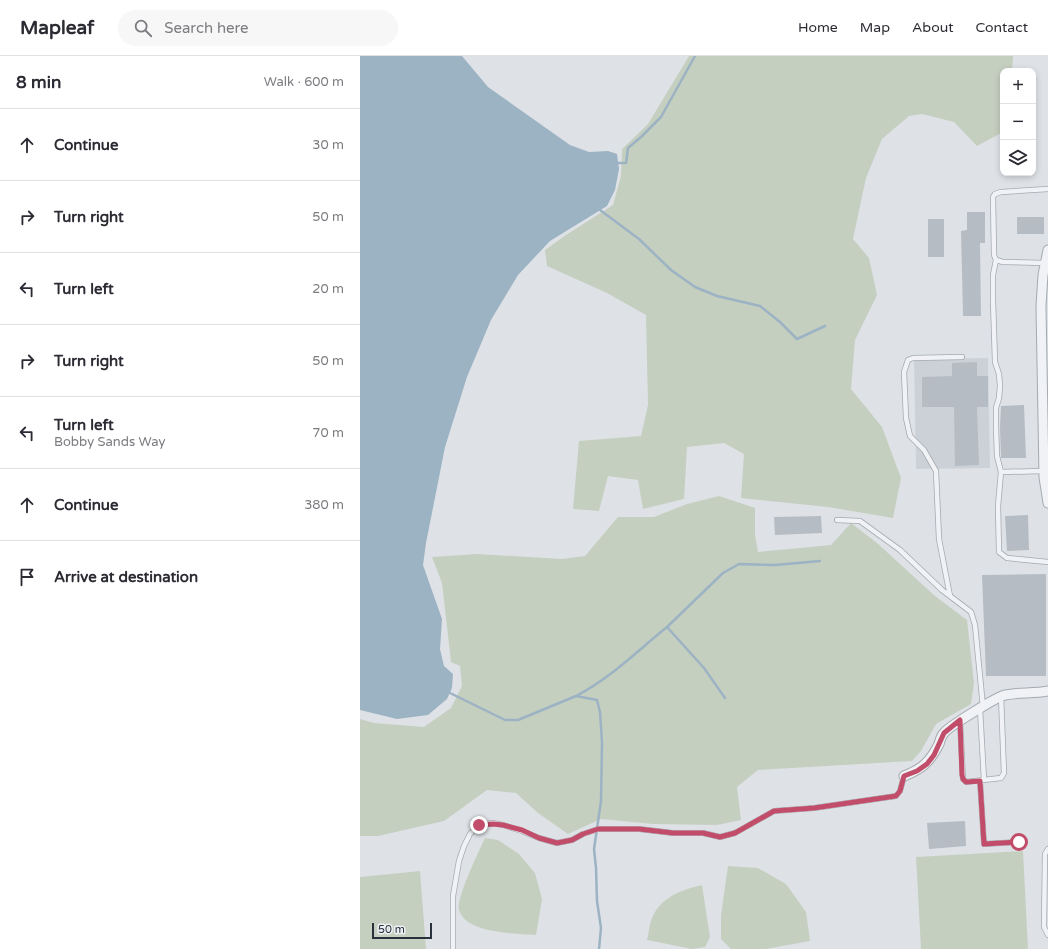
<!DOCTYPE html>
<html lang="en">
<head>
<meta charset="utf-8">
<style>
	body { margin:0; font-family:"Varela Round",sans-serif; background:#f7f7f7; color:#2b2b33 }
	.controls { position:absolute; right:12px; top:12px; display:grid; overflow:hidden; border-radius:8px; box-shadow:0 2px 6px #0003 }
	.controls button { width:36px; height:36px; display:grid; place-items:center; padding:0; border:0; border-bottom:1px solid #e1e1e2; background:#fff; color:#2b2b33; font:20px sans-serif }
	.scale { position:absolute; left:12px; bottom:10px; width:60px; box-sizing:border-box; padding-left:4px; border:2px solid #29323c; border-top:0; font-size:11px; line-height:14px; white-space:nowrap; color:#29323c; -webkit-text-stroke:3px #edf1f4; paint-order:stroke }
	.stop { position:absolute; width:12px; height:12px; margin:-9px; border:3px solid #c24d6a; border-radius:50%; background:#fff }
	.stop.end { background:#c24d6a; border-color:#fff; box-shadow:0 1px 4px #0008 }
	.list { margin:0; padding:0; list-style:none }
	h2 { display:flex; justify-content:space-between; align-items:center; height:52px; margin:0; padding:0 16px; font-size:17px }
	h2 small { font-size:13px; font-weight:400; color:#7c7c81 }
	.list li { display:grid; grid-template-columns:26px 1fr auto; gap:12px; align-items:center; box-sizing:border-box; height:72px; padding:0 16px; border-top:1px solid #e1e1e2 }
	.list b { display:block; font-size:15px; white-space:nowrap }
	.list p { margin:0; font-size:13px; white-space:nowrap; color:#7c7c81 }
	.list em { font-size:13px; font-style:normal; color:#7c7c81 }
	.icon { flex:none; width:22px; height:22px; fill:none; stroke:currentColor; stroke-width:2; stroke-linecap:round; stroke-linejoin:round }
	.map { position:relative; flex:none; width:688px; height:893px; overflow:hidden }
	header { display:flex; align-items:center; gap:24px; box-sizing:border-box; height:56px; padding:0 20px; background:#fff; border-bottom:1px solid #e1e1e2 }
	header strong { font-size:19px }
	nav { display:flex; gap:22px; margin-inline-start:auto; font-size:14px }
	.search { width:280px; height:36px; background:#f7f7f7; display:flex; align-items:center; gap:10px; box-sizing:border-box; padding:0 14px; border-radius:22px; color:#7c7c81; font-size:15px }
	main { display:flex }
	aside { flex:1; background:#fff }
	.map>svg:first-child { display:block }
</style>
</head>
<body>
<header>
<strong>Mapleaf</strong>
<div class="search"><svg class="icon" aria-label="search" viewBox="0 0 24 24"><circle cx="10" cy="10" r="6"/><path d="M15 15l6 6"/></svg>Search here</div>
<nav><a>Home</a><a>Map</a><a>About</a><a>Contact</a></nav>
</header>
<main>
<aside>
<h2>8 min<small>Walk · 600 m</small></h2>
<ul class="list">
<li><svg class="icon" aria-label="ahead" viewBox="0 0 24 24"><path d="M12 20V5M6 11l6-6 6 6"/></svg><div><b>Continue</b></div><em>30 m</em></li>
<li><svg class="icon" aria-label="right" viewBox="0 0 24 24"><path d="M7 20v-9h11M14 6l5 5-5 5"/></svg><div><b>Turn right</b></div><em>50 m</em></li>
<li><svg class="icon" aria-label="left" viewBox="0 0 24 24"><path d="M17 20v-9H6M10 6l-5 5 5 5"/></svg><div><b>Turn left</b></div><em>20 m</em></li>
<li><svg class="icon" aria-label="right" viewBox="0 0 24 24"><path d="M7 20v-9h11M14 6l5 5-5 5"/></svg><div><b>Turn right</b></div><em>50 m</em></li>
<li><svg class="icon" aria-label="left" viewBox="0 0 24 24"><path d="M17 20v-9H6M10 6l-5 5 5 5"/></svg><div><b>Turn left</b><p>Bobby Sands Way</p></div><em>70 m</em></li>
<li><svg class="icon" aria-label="ahead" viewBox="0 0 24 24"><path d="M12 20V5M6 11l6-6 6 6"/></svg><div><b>Continue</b></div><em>380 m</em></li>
<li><svg class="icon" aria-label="arrive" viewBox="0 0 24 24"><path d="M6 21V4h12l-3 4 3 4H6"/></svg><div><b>Arrive at destination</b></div></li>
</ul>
</aside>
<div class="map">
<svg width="688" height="893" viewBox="0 0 688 893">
	<rect width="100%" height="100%" fill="#dee2e6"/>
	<path fill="#ccd1d8" d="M628 302 630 412 556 413 554 303Z"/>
	<path fill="#c5cfc0" d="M329 0H653L652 15H643V76L617 90 594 66 562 58 549 60 522 83 506 122 493 183 509 202 517 239 495 284 491 333 522 371 541 422 533 462 468 451 381 442 384 398 364 387 327 391 324 443 283 453 278 424 248 420 239 455 213 453 219 385 281 380 288 349 286 259 247 237 187 210 185 194 206 179 253 149 261 120 262 93 288 68Z
		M359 440 395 452V479L398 496 471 489 491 467 517 487 575 540 607 564 614 627 611 648 576 668 561 695 552 705 398 714 377 731 381 764 357 769 293 768 241 763 208 778 178 757 156 737 127 734 84 765 18 780H0V663L14 667 64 671 91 652 102 630 100 610 91 606 82 527 72 501 117 498 202 503 225 500 258 461H294L327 448Z
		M125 782 138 784 159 798 175 817 182 843 176 879C156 877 106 878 99 854 96 842 119 795 125 782Z
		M663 795 668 893H561L556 801Z
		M368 810 398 812 426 828 446 856 450 885 406 893H371L361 883V859Z
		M60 815 66 893H0V821Z
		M342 829 350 881 345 891 332 893 287 884C289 877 289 869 292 862 301 841 321 834 342 829Z"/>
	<path fill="#9cb3c4" d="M0 0H102L128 31 210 89 229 96 248 95 257 98 259 113 255 134 247 150 190 185 158 219 131 264 107 321 85 391 66 487 63 509 82 563 80 593 84 610 93 618 92 632 87 643 68 659 37 663 0 654Z"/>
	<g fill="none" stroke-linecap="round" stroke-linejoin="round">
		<path stroke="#9cb3c4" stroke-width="2.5" d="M258 107H266L268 92 281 81 301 61 335 0
			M240 154 279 183 311 214 335 231 357 240 400 250 420 266 437 283 465 270
			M307 571 363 517 379 508 415 509 460 505
			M90 637 145 664H158L216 640 237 644 240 656 242 687 241 745 234 793 236 812 237 845 241 872 239 893
			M216 640C251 622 277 595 307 571L344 612 365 642"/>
	</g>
	<path fill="#b6bcc3" d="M607 156H625V187H620L621 260H603L601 175 607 174Z
		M657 161H684V178H657Z
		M568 163H584V201H568Z
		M617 306V320H628V351H617L619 409 595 410 594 351H562V321L592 320V307Z
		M664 349 666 402H641L640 371 641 350Z
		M668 459 669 494 647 495 645 460Z
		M461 460 462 477 415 479 414 461Z
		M686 518V620H626L622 519Z
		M605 765 606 790 569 793 567 767Z"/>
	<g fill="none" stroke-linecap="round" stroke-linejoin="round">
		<g stroke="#a4aab0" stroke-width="6">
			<path id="lane" d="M636 204 633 219V244L635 306 639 318 640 330 639 342 636 352V371L637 400 641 416
				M685 207 643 206 636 204 634 199 633 141 635 138 641 136 688 133
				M683 415 641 416 638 450 639 496 647 502 688 506
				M477 464 500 465 540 494 582 534 611 556 615 569 623 651
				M590 540 579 483 576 415 564 394 550 380 546 362 544 316 548 304 553 302 602 301
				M620 653 624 724
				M600 665 603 723 606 726 641 722 644 717 641 640
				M620 725 624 788 659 786
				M688 793 685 798 684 871 688 879
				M93 893V840L99 805 104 790 110 778 119 769 133 767 143 769 162 775 179 782 197 787 212 784 223 778 238 773H279L313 777H343L360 781 375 777 414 755 454 752 536 740 540 735 544 720"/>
		</g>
		<g stroke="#a4aab0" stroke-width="11">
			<path id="street" d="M688 194 683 219 681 250 684 421 688 447
				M544 720C562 713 570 706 579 688 580 685 581 680 584 677 588 671 638 640 645 639 659 636 674 638 688 635"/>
		</g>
		<use href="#lane" stroke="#f0f2f5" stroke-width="4.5"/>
		<use href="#street" stroke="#f0f2f5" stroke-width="9"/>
	</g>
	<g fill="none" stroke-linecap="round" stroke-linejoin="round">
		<path stroke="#c24d6a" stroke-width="5" d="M119 769 133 768 143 769 162 774 179 782 197 787 212 784 223 778 238 773H279L313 777H343L360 781 375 777 414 755 454 752 536 740 540 735 544 720 557 715 567 708 574 699 584 677 600 664 602 719 603 723 606 726 620 725 624 788 659 786"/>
	</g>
</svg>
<div class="controls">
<button>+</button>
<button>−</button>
<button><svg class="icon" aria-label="layers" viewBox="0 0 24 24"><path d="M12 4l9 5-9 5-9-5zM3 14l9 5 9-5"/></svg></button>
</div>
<div class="scale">50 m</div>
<div class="stop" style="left:659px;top:786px"></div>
<div class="stop end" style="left:119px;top:769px"></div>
</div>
</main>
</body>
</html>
